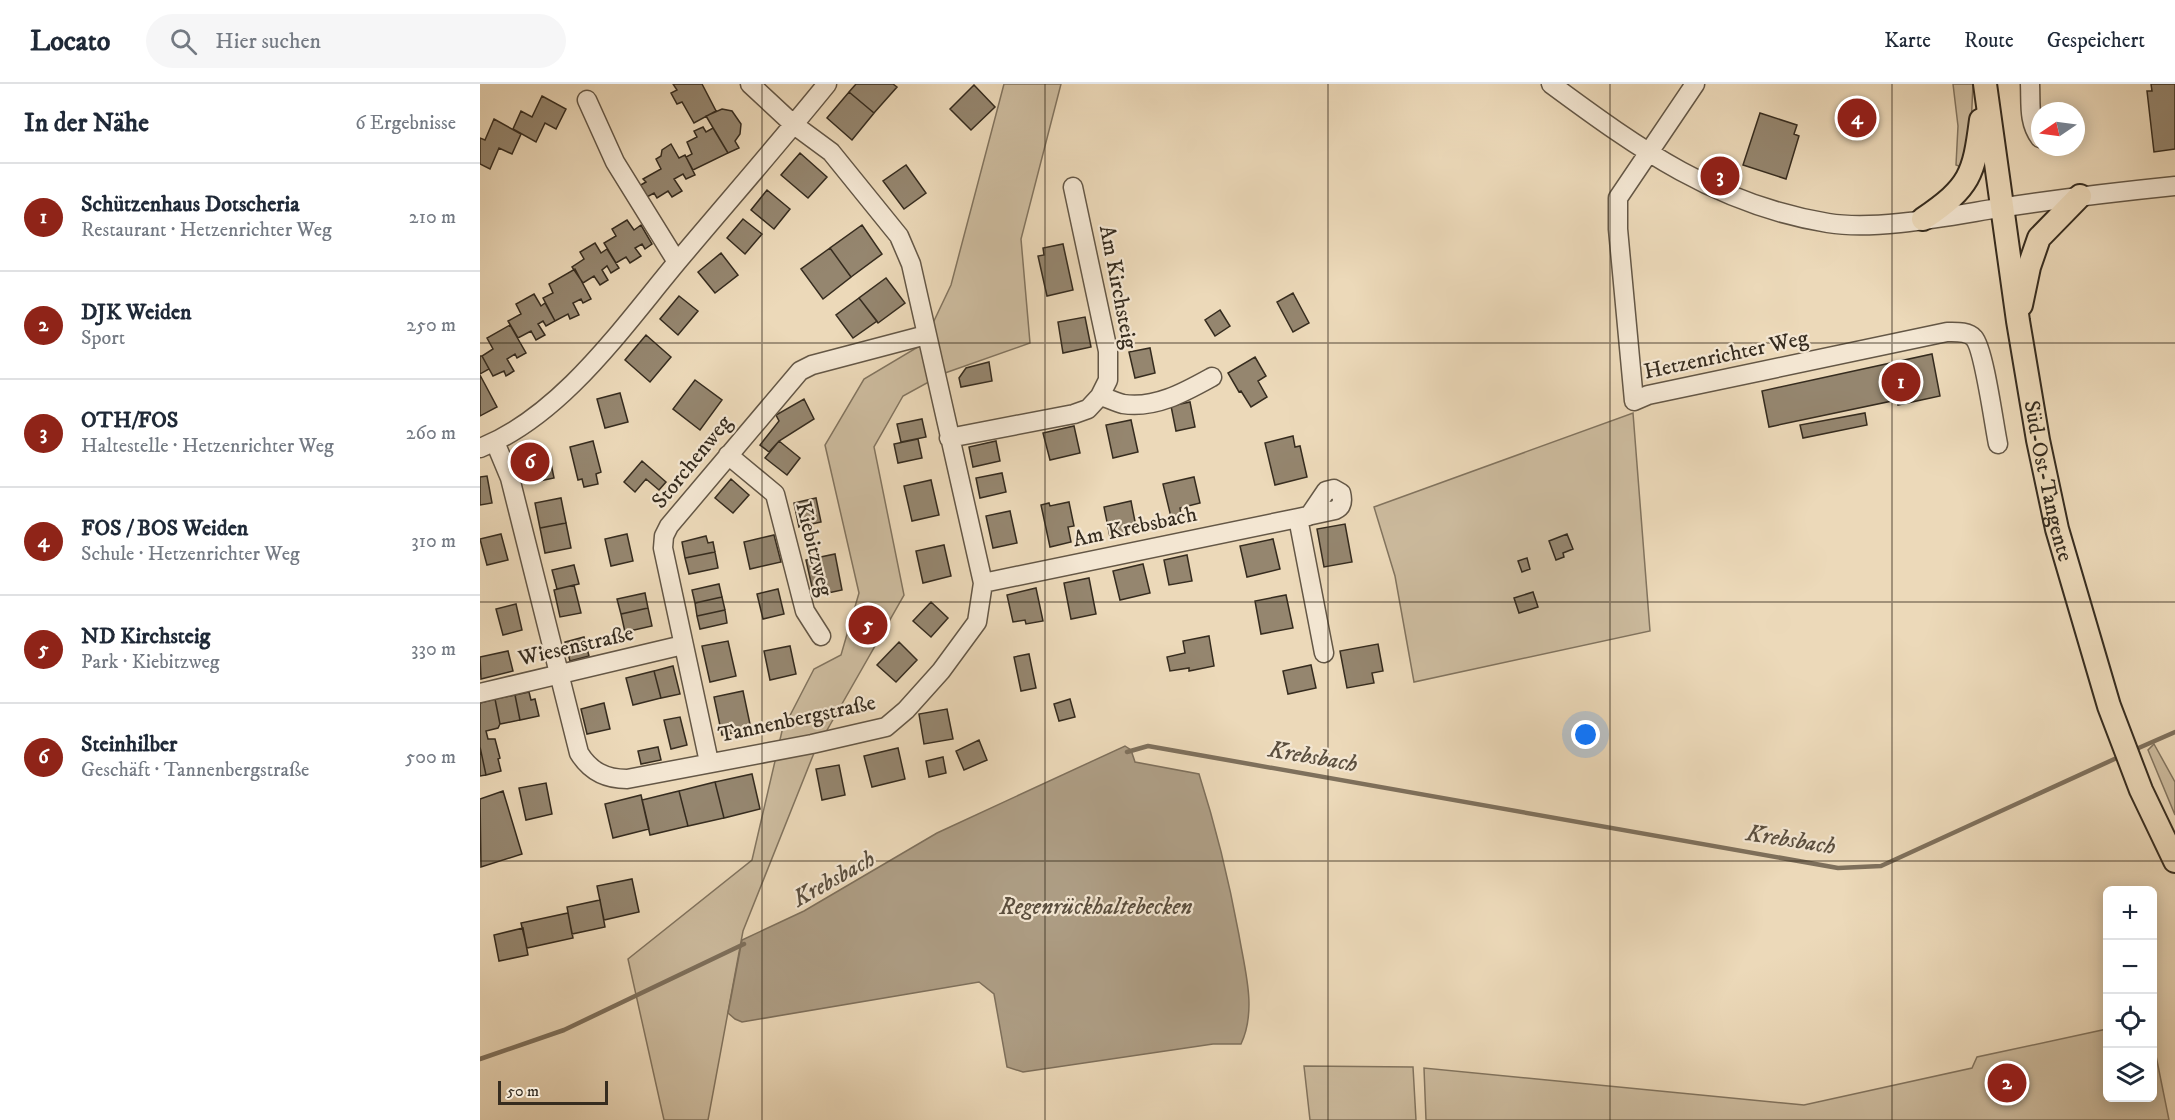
<!DOCTYPE html>
<html lang="de">
<head>
<meta charset="utf-8">
<style>
	body { margin:0; font-family:"IM FELL DW Pica",serif; background:#f6f6f7; color:#1f2937 }
	.controls { position:absolute; right:18px; bottom:18px; display:grid; overflow:hidden; border-radius:9px; box-shadow:0 3px 15px #0003 }
	.controls button { width:54px; height:54px; display:grid; place-items:center; padding:0; border:0; border-bottom:2px solid #e0e1e3; background:#fff; color:#1f2937; font:30px sans-serif }
	.compass { position:absolute; left:1551px; top:18px; width:54px; height:54px; border-radius:50%; background:#fff; box-shadow:0 3px 15px #0003; rotate:257deg }
	.scale { position:absolute; left:18px; bottom:15px; width:110px; box-sizing:border-box; padding-left:6px; border:3px solid #362c1f; border-top:0; font-size:16px; line-height:21px; white-space:nowrap; color:#362c1f; -webkit-text-stroke:4px #f3e6d2; paint-order:stroke }
	.you { position:absolute; left:1106px; top:651px; width:21px; height:21px; margin:-15px; border:4px solid #fff; border-radius:50%; background:#1a73e8; box-shadow:0 0 0 9px #1a73e833 }
	.badge { display:grid; place-items:center; width:39px; height:39px; border-radius:50%; background:#8f2418; color:#fff; font-size:20px; font-weight:700 }
	.pin { position:absolute; translate:-50% -50%; border:3px solid #fff; box-shadow:0 2px 6px #0006 }
	.list { margin:0; padding:0; list-style:none }
	h2 { display:flex; justify-content:space-between; align-items:center; height:78px; margin:0; padding:0 24px; font-size:26px }
	h2 small { font-size:20px; font-weight:400; color:#747a83 }
	.list li { display:grid; grid-template-columns:39px 1fr auto; gap:18px; align-items:center; box-sizing:border-box; height:108px; padding:0 24px; border-top:2px solid #e0e1e3 }
	.list b { display:block; font-size:22px; white-space:nowrap }
	.list p { margin:0; font-size:20px; white-space:nowrap; color:#747a83 }
	.list em { font-size:20px; font-style:normal; color:#747a83 }
	.icon { flex:none; width:33px; height:33px; fill:none; stroke:currentColor; stroke-width:2; stroke-linecap:round; stroke-linejoin:round }
	.map { position:relative; flex:none; width:1695px; height:1036px; overflow:hidden }
	header { display:flex; align-items:center; gap:36px; box-sizing:border-box; height:84px; padding:0 30px; background:#fff; border-bottom:2px solid #e0e1e3 }
	header strong { font-size:28px }
	nav { display:flex; gap:33px; margin-inline-start:auto; font-size:21px }
	.search { width:420px; height:54px; background:#f6f6f7; display:flex; align-items:center; gap:15px; box-sizing:border-box; padding:0 21px; border-radius:33px; color:#747a83; font-size:22px }
	main { display:flex }
	aside { flex:1; background:#fff }
	.map>svg:first-child { display:block }
</style>
</head>
<body>
<header>
<strong>Locato</strong>
<div class="search"><svg class="icon" aria-label="search" viewBox="0 0 24 24"><circle cx="10" cy="10" r="6"/><path d="M15 15l6 6"/></svg>Hier suchen</div>
<nav><a>Karte</a><a>Route</a><a>Gespeichert</a></nav>
</header>
<main>
<aside>
<h2>In der Nähe<small>6 Ergebnisse</small></h2>
<ul class="list">
<li><span class="badge">1</span><div><b>Schützenhaus Dotscheria</b><p>Restaurant · Hetzenrichter Weg</p></div><em>210 m</em></li>
<li><span class="badge">2</span><div><b>DJK Weiden</b><p>Sport</p></div><em>250 m</em></li>
<li><span class="badge">3</span><div><b>OTH/FOS</b><p>Haltestelle · Hetzenrichter Weg</p></div><em>260 m</em></li>
<li><span class="badge">4</span><div><b>FOS / BOS Weiden</b><p>Schule · Hetzenrichter Weg</p></div><em>310 m</em></li>
<li><span class="badge">5</span><div><b>ND Kirchsteig</b><p>Park · Kiebitzweg</p></div><em>330 m</em></li>
<li><span class="badge">6</span><div><b>Steinhilber</b><p>Geschäft · Tannenbergstraße</p></div><em>500 m</em></li>
</ul>
</aside>
<div class="map">
<svg width="1695" height="1036" viewBox="0 0 1695 1036">
	<rect width="100%" height="100%" fill="#ecd9b9"/>
	<filter id="stains"><feTurbulence type="fractalNoise" baseFrequency=".00333" numOctaves="4"/><feColorMatrix values="0 0 0 0 .2 0 0 0 0 .09 0 0 0 0 .02 0 0 0 .5 -.17"/></filter>
	<radialGradient id="worn" r=".72"><stop offset=".6" stop-color="#630" stop-opacity="0"/><stop offset="1" stop-color="#630" stop-opacity=".3"/></radialGradient>
	<path fill="#cdbc9f" stroke="#82745f" stroke-width="1.5" d="M524 0H581L541 155 550 259 465 289 423 312 394 363 424 511 334 669 263 847 228 1036H184L148 875 272 776 302 647 334 585 361 571 379 509 345 361 384 295 443 260 471 201Z
		M1473 0H1493L1489 86 1476 81 1478 42Z
		M1153 329 1170 547 934 598 915 492 894 423Z
		M1674 660 1695 698V731L1668 666Z
		M1627 945 1628 1014H1672L1673 957 1689 1036H946L944 984 1324 1021 1492 984 1497 973Z
		M824 982 933 983 936 1036H830Z"/>
	<path fill="#ae9e85" stroke="#7e705c" stroke-width="1.5" d="M645 662 651 666 655 678 719 690C736 743 749 797 759 851 765 887 777 926 761 960H733L543 988 527 983 514 910 499 898 262 938 255 935 248 929 262 856 324 827 457 749Z"/>
	<g fill="none" stroke-linecap="round" stroke-linejoin="round">
		<path stroke="#7e705c" stroke-width="4.5" d="M1654 666 1695 648
			M647 668 668 662 1358 784 1401 782 1641 672
			M0 975 84 946 264 860"/>
	</g>
	<path fill="#95866f" stroke="#362c1f" stroke-width="1.5" d="M193 0H222L236 27 214 39 202 18 197 20 191 9 197 6Z
		M376 0H413L417 3 394 29 369 8Z
		M1671 0H1695V65L1674 68 1667 7H1672Z
		M494 1 515 23 491 46 470 25Z
		M369 8 394 29 372 56 347 34Z
		M62 12 86 25 76 45 65 39 56 58 33 45 41 27 52 33Z
		M242 25 252 27 261 40 260 50 255 57 259 64 248 69 226 32Z
		M1280 29 1317 41 1314 50 1319 52 1306 95 1263 81Z
		M14 35 41 50 32 70 19 64 10 85 0 80V54L5 56Z
		M223 43 226 48 233 44 248 69 213 86 206 73 212 70 207 58 217 53 214 47Z
		M191 60 199 74 205 71 215 91 206 95 203 90 194 95 202 107 192 113 188 107 177 114 174 109 167 113 159 102 166 98 163 95 181 85 176 75 181 72 182 66Z
		M320 69 347 93 328 114 301 91Z
		M426 81 446 109 424 125 403 97Z
		M287 106 310 125 294 145 271 126Z
		M263 135 282 150 265 170 247 154Z
		M147 136 154 146 161 141 172 160 165 165 162 160 155 164 161 172 150 179 146 173 136 179 124 159 136 152 132 145Z
		M382 141 402 170 371 193 350 164Z
		M115 159 121 169 127 165 139 184 131 189 127 182 122 186 128 196 120 201 114 192 103 199 92 183 104 175 100 168Z
		M583 160 593 206 567 212 558 172 564 171 563 164Z
		M350 164 371 193 343 215 321 185Z
		M241 169 258 191 235 209 218 188Z
		M95 185 111 215 103 219 101 215 93 219 99 231 90 235 88 230 75 237 63 214 73 209 69 200Z
		M406 194 425 219 398 239 379 214Z
		M813 209 829 239 813 248 797 218Z
		M54 210 61 222 65 219 75 237 66 242 63 237 58 240 65 251 56 256 51 247 38 254 28 237 41 230 36 220Z
		M199 212 218 227 198 251 180 235Z
		M379 214 397 237 373 254 356 231Z
		M740 226 750 242 735 252 725 236Z
		M605 233 611 263 583 269 578 238Z
		M30 241 46 269 37 274 35 270 27 275 34 287 26 292 24 287 13 292 2 272 13 265 7 254Z
		M166 251 191 273 170 298 145 276Z
		M670 264 675 289 655 294 649 268Z
		M1452 270 1460 312 1418 321 1417 316 1289 343 1282 307Z
		M0 272H2L9 285 0 290Z
		M775 273 786 292 778 297 787 313 771 323 761 307 759 308 748 289Z
		M509 278 512 297 481 303 479 294 486 284Z
		M0 291 17 323 0 332Z
		M215 296 242 316 220 346 193 325Z
		M140 309 148 338 125 344 117 315Z
		M324 315 334 335 299 357 289 368 280 361 299 337 296 331Z
		M710 318 715 343 696 347 691 322Z
		M1385 329 1387 341 1323 354 1320 341Z
		M442 335 446 353 421 358 417 340Z
		M651 336 658 368 633 374 626 341Z
		M594 342 600 369 570 376 563 349Z
		M813 352 815 363 820 362 827 393 795 401 785 359Z
		M438 355 442 374 418 379 414 360Z
		M113 357 121 388 116 390 118 400 104 403 102 395 98 396 90 363Z
		M299 357 320 374 307 391 285 374Z
		M516 357 520 377 493 383 489 363Z
		M69 370 74 394 50 399 45 375Z
		M162 377 186 398 179 406 166 395 155 408 144 398Z
		M522 389 526 408 500 414 496 394Z
		M7 392 12 419 0 421V393Z
		M714 393 720 419 700 424 701 430 691 433 683 400Z
		M251 395 269 411 253 429 235 414Z
		M451 396 459 431 432 437 424 402Z
		M81 414 86 439 60 444 55 419Z
		M336 414 341 438 319 443 314 419Z
		M651 417 657 448 630 453 624 423Z
		M589 418 594 442 588 443 591 458 570 463 561 421 569 419 570 422Z
		M530 427 537 459 513 464 506 432Z
		M86 439 91 464 65 469 60 444Z
		M865 440 872 478 844 483 837 445Z
		M21 450 28 476 7 481 0 455Z
		M147 450 153 477 131 482 125 455Z
		M1087 450 1093 465 1083 469 1084 473 1076 476 1069 457Z
		M294 451 301 478 270 485 264 458Z
		M226 452 228 459 233 458 235 468 205 474 202 458Z
		M793 455 800 485 767 493 760 462Z
		M464 461 471 492 443 499 436 467Z
		M235 468 238 484 209 490 205 474Z
		M355 470 362 506 334 512 326 476Z
		M707 471 712 497 689 501 684 476Z
		M1047 474 1050 485 1042 488 1038 477Z
		M663 480 670 509 640 516 633 487Z
		M94 481 99 500 77 505 72 486Z
		M609 494 616 530 591 535 584 499Z
		M239 500 242 513 215 519 212 506Z
		M94 501 101 529 80 533 74 506Z
		M556 504 563 537 546 540 545 536 533 538 527 511Z
		M298 505 304 530 283 535 277 510Z
		M1053 508 1058 523 1039 529 1034 514Z
		M165 509 168 524 141 530 137 515Z
		M806 511 813 544 781 550 775 517Z
		M242 513 245 526 217 532 215 519Z
		M451 518 468 534 451 553 433 537Z
		M36 520 42 546 23 551 16 525Z
		M168 524 172 542 145 548 141 530Z
		M245 526 247 539 220 545 217 532Z
		M729 552 734 582 709 587V584L690 587 687 573 705 569 703 557Z
		M104 553 109 572 90 577 85 558Z
		M248 557 256 592 230 598 222 562Z
		M419 558 437 576 416 598 397 581Z
		M898 560 903 587 892 589 894 599 867 604 860 567Z
		M310 562 316 590 290 596 284 567Z
		M28 567 33 587 1 595 0 573Z
		M549 570 556 604 541 607 534 573Z
		M831 581 836 604 808 610 803 587Z
		M193 582 200 610 181 614 174 587Z
		M174 587 181 614 153 621 146 594Z
		M263 607 271 645 242 651 234 613Z
		M49 608 51 616 55 615 59 632 40 636 35 611Z
		M35 611 40 636 20 640 15 615Z
		M15 615 20 640 18 644 6 647 8 655H15L20 674 18 675 21 687 6 691 0 663V619Z
		M590 615 595 633 579 637 574 620Z
		M124 619 130 645 107 650 101 625Z
		M467 625 473 655 444 660 439 630Z
		M200 633 207 661 191 665 184 636Z
		M499 656 507 676 484 686 476 667Z
		M0 663 6 691 0 692Z
		M178 663 181 676 161 680 158 667Z
		M418 664 425 695 392 703 384 672Z
		M463 673 466 689 449 693 446 677Z
		M359 681 365 711 342 716 336 685Z
		M272 690 280 725 244 734 235 698Z
		M235 698 244 734 208 742 199 707Z
		M66 699 72 730 46 736 39 704Z
		M23 707 42 770 1 783 0 715Z
		M199 707 208 742 170 751 162 716Z
		M161 711 169 745 133 754 125 720Z
		M152 795 159 828 124 836 117 802Z
		M120 816 125 843 92 850 87 823Z
		M88 829 93 854 47 864 41 839Z
		M43 844 48 871 19 877 14 851Z"/>
	<g fill="none" stroke-linecap="round" stroke-linejoin="round">
		<g stroke="#645746" stroke-width="21">
			<path id="minor" d="M1071 0C1159 65 1237 121 1348 139 1397 147 1469 132 1519 124 1578 115 1636 108 1695 102
				M1215 0 1138 114V145L1154 317 1168 311 1467 248C1476 248 1488 247 1494 254 1504 265 1514 341 1518 360
				M1550 0C1551 19 1548 38 1560 54
				M107 16 135 78 197 178
				M593 103 628 267V296L620 312
				M469 354 594 330 608 325 620 312C628 314 635 318 643 320 675 325 705 308 732 293
				M15 358 30 394 99 669C110 687 125 695 147 695L332 660 406 643 426 626 461 587 497 538 503 499 431 180 419 152 351 68 313 40 270 0
				M0 364C84 331 146 238 203 171 251 114 300 58 347 0
				M248 371 295 410 325 527 341 552
				M818 434 844 569
				M503 499 818 434 855 426C862 423 863 417 861 409L854 405 846 407 829 432
				M0 609 203 561
				M229 678 183 464 184 452 189 442 320 287 332 281 446 251"/>
		</g>
		<g stroke="#362c1f" stroke-width="26">
			<g id="major">
				<path id="s1" d="M1505 0 1538 237 1558 356 1577 445 1629 622 1661 706 1695 777"/>
				<path d="M1443 135C1490 103 1494 91 1501 36"/>
				<path d="M1541 221 1549 183 1559 154 1600 112"/>
			</g>
		</g>
		<use href="#minor" stroke="#f3e6d2" stroke-width="18"/>
		<use href="#major" stroke="#ecd9b9" stroke-width="22"/>
	</g>
	<path fill="none" stroke="#362c1f" stroke-width="1.5" stroke-opacity="0.55" d="M282 0V1036M565 0V1036M848 0V1036M1130 0V1036M1412 0V1036M0 259H1695M0 518H1695M0 777H1695"/>
	<g text-anchor="middle" dominant-baseline="central" stroke-width="4.5" stroke-linejoin="round" paint-order="stroke">
		<g font-size="22" fill="#362c1f" stroke="#f3e6d2">
			<text transform="translate(638 203) rotate(79)">Am Kirchsteig</text>
			<text transform="translate(1246 271) rotate(-12)">Hetzenrichter Weg</text>
			<text transform="translate(212 378) rotate(-51)">Storchenweg</text>
			<text stroke="none"><textPath href="#s1" startOffset="402">Süd-Ost-Tangente</textPath></text>
			<text transform="translate(655 443) rotate(-12)">Am Krebsbach</text>
			<text transform="translate(334 465) rotate(76)">Kiebitzweg</text>
			<text transform="translate(96 562) rotate(-13)">Wiesenstraße</text>
			<text transform="translate(317 635) rotate(-12)">Tannenbergstraße</text>
		</g>
		<g font-size="24" font-style="italic" fill="#5a4e3e" stroke="#f3e6d2">
			<text transform="translate(833 673) rotate(10)">Krebsbach</text>
			<text transform="translate(1311 756) rotate(9)">Krebsbach</text>
			<text transform="translate(354 795) rotate(-29)">Krebsbach</text>
			<text x="616" y="823">Regenrückhaltebecken</text>
		</g>
	</g>
	<rect width="100%" height="100%" filter="url(#stains)"/>
	<rect width="100%" height="100%" fill="url(#worn)"/>
</svg>
<div class="controls">
<button>+</button>
<button>−</button>
<button><svg class="icon" aria-label="locate" viewBox="0 0 24 24"><circle cx="12" cy="12" r="6"/><path d="M12 2v4M12 18v4M2 12h4M18 12h4"/></svg></button>
<button><svg class="icon" aria-label="layers" viewBox="0 0 24 24"><path d="M12 4l9 5-9 5-9-5zM3 14l9 5 9-5"/></svg></button>
</div>
<svg class="compass" viewBox="-18 -18 36 36"><path d="M0-13l5 13h-10z" fill="#e53935"/><path d="M0 13l5-13h-10z" fill="#747a83"/></svg>
<div class="scale">50 m</div>
<div class="you"></div>
<div class="pin badge" style="left:1421px;top:298px">1</div>
<div class="pin badge" style="left:1527px;top:999px">2</div>
<div class="pin badge" style="left:1240px;top:92px">3</div>
<div class="pin badge" style="left:1377px;top:34px">4</div>
<div class="pin badge" style="left:388px;top:541px">5</div>
<div class="pin badge" style="left:50px;top:378px">6</div>
</div>
</main>
</body>
</html>
